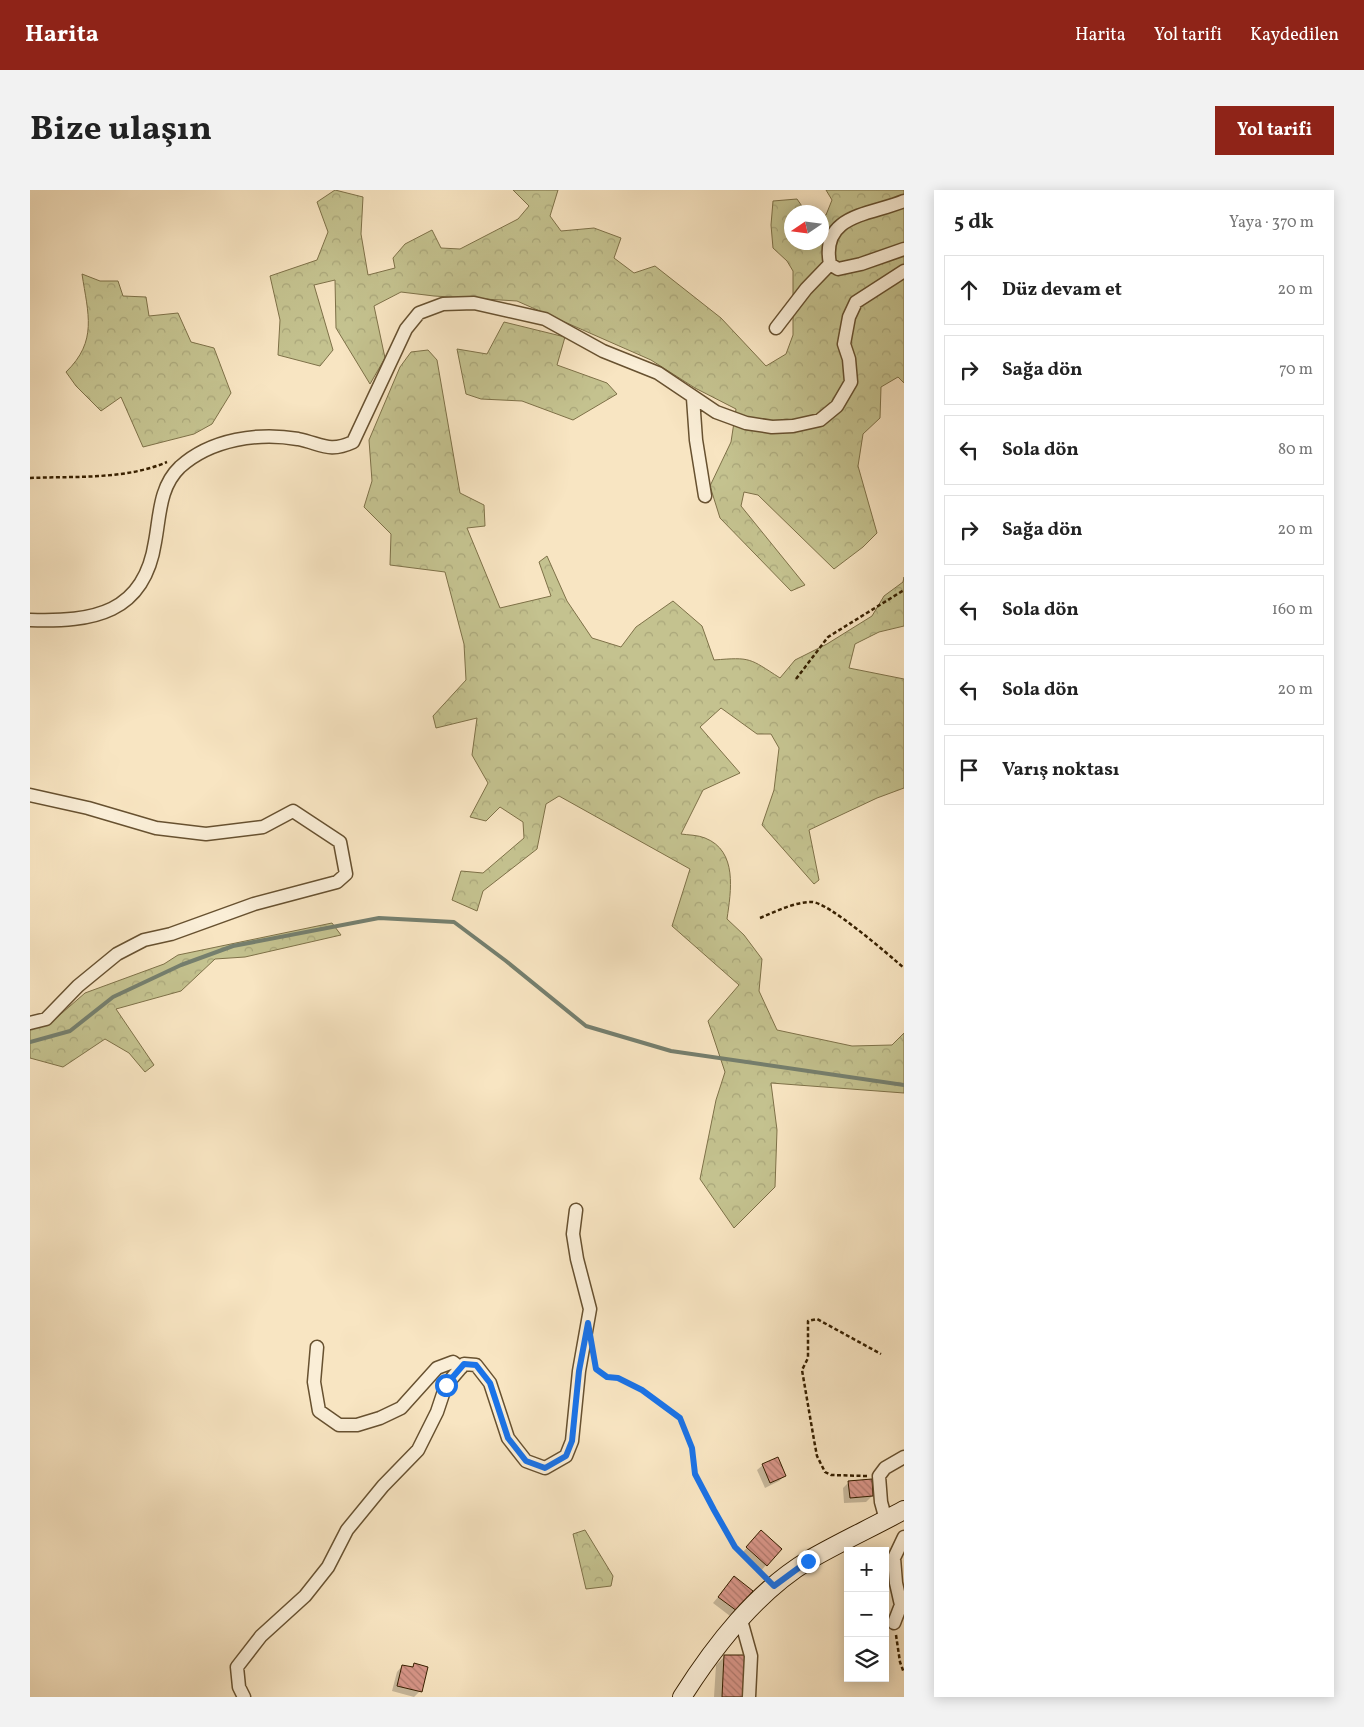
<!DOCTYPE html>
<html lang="tr">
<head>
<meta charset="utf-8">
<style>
	body { margin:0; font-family:Vollkorn,serif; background:#f2f2f2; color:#222 }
	.controls { position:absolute; right:15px; bottom:15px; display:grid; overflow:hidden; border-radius:0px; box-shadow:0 2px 12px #0003 }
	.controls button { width:45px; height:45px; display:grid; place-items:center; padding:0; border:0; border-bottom:1px solid #e0e0e0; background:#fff; color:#222; font:25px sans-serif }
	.compass { position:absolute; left:754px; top:15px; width:45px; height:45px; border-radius:50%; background:#fff; box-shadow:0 2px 12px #0003; rotate:257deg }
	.stop { position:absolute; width:15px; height:15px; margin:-11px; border:4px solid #1a73e8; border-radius:50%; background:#fff }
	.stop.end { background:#1a73e8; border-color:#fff; box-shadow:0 1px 5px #0008 }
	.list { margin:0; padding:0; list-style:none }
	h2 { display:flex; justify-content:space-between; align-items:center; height:65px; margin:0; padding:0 20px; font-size:21px }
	h2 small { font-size:16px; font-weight:400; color:#767676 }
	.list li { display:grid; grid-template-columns:32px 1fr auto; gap:15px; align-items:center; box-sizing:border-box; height:70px; margin:0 10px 10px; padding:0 10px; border:1px solid #e0e0e0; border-radius:0px }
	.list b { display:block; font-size:19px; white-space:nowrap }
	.list em { font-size:16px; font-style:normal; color:#767676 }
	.icon { flex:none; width:28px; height:28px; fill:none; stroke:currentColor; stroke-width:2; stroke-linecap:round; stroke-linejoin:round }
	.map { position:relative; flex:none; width:874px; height:1507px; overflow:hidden; border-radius:0px }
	header { display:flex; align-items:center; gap:30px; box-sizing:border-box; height:70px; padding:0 25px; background:#8f2418; color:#fff }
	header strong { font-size:24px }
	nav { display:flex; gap:28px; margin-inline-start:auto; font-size:18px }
	.intro { display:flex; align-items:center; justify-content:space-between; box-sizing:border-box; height:120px; padding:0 30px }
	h1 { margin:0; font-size:35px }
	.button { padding:12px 22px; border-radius:0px; background:#8f2418; color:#fff; font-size:18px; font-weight:700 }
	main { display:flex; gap:30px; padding:0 30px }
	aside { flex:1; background:#fff; border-radius:0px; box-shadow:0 2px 12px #0003 }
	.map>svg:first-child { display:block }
</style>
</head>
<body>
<header>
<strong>Harita</strong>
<nav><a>Harita</a><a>Yol tarifi</a><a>Kaydedilen</a></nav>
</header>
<div class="intro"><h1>Bize ulaşın</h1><a class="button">Yol tarifi</a></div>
<main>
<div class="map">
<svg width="874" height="1507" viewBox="0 0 874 1507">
	<defs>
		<pattern id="forest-crowns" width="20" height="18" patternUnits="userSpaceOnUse" patternTransform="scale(1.25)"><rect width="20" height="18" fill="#c4c28f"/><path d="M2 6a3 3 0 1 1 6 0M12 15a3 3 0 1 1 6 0" fill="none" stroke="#a9a67a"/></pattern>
		<pattern id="building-back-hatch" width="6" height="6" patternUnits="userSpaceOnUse" patternTransform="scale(1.25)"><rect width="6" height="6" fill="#d89689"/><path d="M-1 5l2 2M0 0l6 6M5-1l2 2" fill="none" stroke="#b07a6e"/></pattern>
	</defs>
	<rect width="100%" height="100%" fill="#f8e5c2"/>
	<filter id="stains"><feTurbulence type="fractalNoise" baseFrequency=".004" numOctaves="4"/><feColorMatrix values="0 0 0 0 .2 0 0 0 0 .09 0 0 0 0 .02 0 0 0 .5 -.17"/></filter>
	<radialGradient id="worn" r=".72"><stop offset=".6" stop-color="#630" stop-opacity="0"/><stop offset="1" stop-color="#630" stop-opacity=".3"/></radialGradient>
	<path fill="url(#forest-crowns)" stroke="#7e7148" d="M305 0 333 7 331 44 338 85 365 78 363 68 375 54 402 40 411 58 430 59 488 29 499 16 483 0H528L520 26 531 41 564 38 591 48 584 68 604 83 625 76 691 128 736 176 756 164 763 145V81L757 71 743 58 741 35 743 11 767 9 776 22H762V52H792V26L796 25 802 10 796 0H874V193L868 187 851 197 850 228 833 244 828 276 847 343 833 357 804 379 728 305 714 302 711 316 775 395 761 401 690 328 680 296 701 252 706 219 665 198 621 170 487 111 404 106 371 102 344 116 355 168 340 194 306 138 305 90 284 95 303 160 290 176 248 165 250 130 240 86 287 70 298 42 287 12Z
		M52 84 70 91H88L93 106 116 107 119 126 148 123 161 152 184 158 201 203 182 234 164 244 113 257 91 207 71 221 46 196 36 182C68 151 58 124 52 84Z
		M474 132 535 147 527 175 577 193 587 204 543 230 492 211 451 209 436 204 427 159 457 164Z
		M398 160 407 170 430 303 454 315 455 336 437 338 470 418 521 406 509 372 517 366 537 411 562 448 591 457 606 437 643 411 672 436 684 470C721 467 719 468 750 488L765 470 797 454 842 426 854 406 873 392 874 387V436L849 442 825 454 819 478 874 489V598L847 608 779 640 789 690 784 694 732 635 744 600 749 558 741 544H727L691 518 670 537 710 583 673 600 651 644C658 645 668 645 675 648 708 661 701 701 697 729L714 745 732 769 729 801 747 840 822 856 862 855 874 843V903L741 893 747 940 745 997 704 1038 670 989 686 910 695 882 678 831 709 795 642 736 660 679 529 606 516 614 507 659 453 701 447 721 422 710 431 681 453 683 494 648 493 632 470 617 456 631 440 627 458 593 442 565 447 528 406 538 403 526 436 490 434 454 415 382 360 375 361 344 334 317 342 291 339 250 370 177 381 162Z
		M302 733 311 745 215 767 185 769 151 801 86 819 124 875 115 882 99 863 75 849 33 877 0 868V830L3 838 24 830 55 803 134 774 148 765Z
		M555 1340 583 1386 581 1396 556 1399 543 1344Z"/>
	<path fill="#0003" d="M733 1275 755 1286 749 1291 735 1298 727 1280Z
		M819 1292 842 1306 836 1312 814 1313 813 1298Z
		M726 1348 736 1375 731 1381 712 1363Z
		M704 1388 721 1401 700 1426 683 1413Z
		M695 1466 714 1507H684L686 1475Z
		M384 1475 390 1501 384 1507 362 1501 367 1482 372 1476 381 1478Z"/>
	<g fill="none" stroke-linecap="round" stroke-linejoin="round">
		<path stroke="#757f6e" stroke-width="4" d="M0 852 40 841 83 807 151 775 203 756 349 728 424 732 476 771 556 836 641 861 874 895"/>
	</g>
	<path fill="url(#building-back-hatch)" stroke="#372000" d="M748 1267 756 1286 740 1293 732 1274Z
		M842 1289 843 1306 820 1308 818 1291Z
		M731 1340 752 1359 737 1376 716 1357Z
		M704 1386 723 1401 707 1421 688 1407Z
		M694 1465H717L716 1507H692Z
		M384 1473 398 1477 392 1502 367 1496 372 1475 383 1477Z"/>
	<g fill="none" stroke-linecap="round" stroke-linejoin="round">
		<g stroke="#675130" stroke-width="15">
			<path id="street" d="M874 11C841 25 790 24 800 74L808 79 831 74 874 59
				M746 138 776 99 800 74
				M663 208 666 250 675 306
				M0 430C63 432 114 424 125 352 130 326 129 297 150 277 181 249 229 242 268 249 292 254 299 263 323 252L376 139 389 123 413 114 444 113 515 129 573 161 628 183 686 222 716 233 742 237 763 236 790 230 807 216 821 192 819 169 814 154 819 127 826 112 874 81
				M0 605 58 618 126 638 176 644 233 637 263 621 310 652 316 684 307 692 224 714 141 744 114 750 87 764 48 796 16 829 0 833
				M287 1157 284 1192 289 1221 309 1235H327L350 1228 371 1218 407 1178 423 1172 431 1178
				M856 1330 851 1312 849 1286 855 1278 874 1267
				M711 1430 721 1466 719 1507
				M864 1433 871 1415 866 1393 864 1368 874 1347
				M214 1507 209 1497 207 1477 231 1446 275 1406 298 1377 317 1340 353 1296 388 1260 407 1222 416 1195 434 1174 446 1175 460 1193 478 1248 496 1271 515 1278 536 1266 542 1251 549 1181 560 1119 547 1069 543 1044 546 1020"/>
		</g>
		<g stroke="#372000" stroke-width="20">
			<path id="secondary" d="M652 1507C685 1455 726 1402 779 1370 810 1352 843 1337 874 1320"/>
		</g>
		<path stroke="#372000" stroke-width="2.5" stroke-dasharray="4 2.5" stroke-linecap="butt" d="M0 288C45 286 95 290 137 272
			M766 489 798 447 874 400
			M730 728C747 721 764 712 782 712 798 712 859 765 874 778
			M564 1169 566 1179 577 1187 588 1188 612 1200 650 1228 662 1258 665 1283 684 1320 705 1357 734 1386
			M837 1286 801 1285 795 1282 787 1266 784 1250 772 1180 778 1168V1131L787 1129 851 1164
			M866 1445 870 1472 874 1483"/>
		<use href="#street" stroke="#faeed7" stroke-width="12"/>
		<use href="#secondary" stroke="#faeed7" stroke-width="18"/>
	</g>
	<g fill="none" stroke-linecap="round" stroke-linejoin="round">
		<path stroke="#1a73e8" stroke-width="6" d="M416 1195 434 1174 446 1175 460 1193 478 1248 496 1271 515 1278 536 1266 542 1251 549 1181 558 1133 566 1179 577 1187 588 1188 612 1200 650 1228 662 1258 665 1284 684 1320 705 1357 744 1396 778 1371"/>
	</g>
	<rect width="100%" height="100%" filter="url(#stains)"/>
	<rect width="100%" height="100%" fill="url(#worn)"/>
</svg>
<div class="controls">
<button>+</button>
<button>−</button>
<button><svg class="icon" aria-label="layers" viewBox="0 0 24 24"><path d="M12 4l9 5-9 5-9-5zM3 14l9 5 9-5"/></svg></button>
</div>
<svg class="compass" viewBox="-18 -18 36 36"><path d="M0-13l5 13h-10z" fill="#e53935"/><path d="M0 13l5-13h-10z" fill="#767676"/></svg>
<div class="stop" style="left:416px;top:1195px"></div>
<div class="stop end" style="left:778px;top:1371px"></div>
</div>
<aside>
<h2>5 dk<small>Yaya · 370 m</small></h2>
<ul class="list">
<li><svg class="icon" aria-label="ahead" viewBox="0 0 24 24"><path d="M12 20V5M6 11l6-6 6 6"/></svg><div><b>Düz devam et</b></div><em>20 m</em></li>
<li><svg class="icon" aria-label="right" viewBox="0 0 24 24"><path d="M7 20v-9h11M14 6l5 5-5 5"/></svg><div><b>Sağa dön</b></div><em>70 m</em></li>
<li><svg class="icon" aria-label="left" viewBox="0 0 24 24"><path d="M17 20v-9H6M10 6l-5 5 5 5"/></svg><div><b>Sola dön</b></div><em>80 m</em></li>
<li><svg class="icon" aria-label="right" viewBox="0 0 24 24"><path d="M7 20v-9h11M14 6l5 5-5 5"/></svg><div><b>Sağa dön</b></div><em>20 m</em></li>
<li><svg class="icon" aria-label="left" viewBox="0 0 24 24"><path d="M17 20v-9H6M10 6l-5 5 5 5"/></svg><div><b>Sola dön</b></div><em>160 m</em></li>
<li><svg class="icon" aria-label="left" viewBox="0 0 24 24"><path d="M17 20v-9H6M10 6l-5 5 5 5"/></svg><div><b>Sola dön</b></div><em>20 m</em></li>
<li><svg class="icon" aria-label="arrive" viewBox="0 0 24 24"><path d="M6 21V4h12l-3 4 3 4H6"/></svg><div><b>Varış noktası</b></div></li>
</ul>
</aside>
</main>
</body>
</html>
